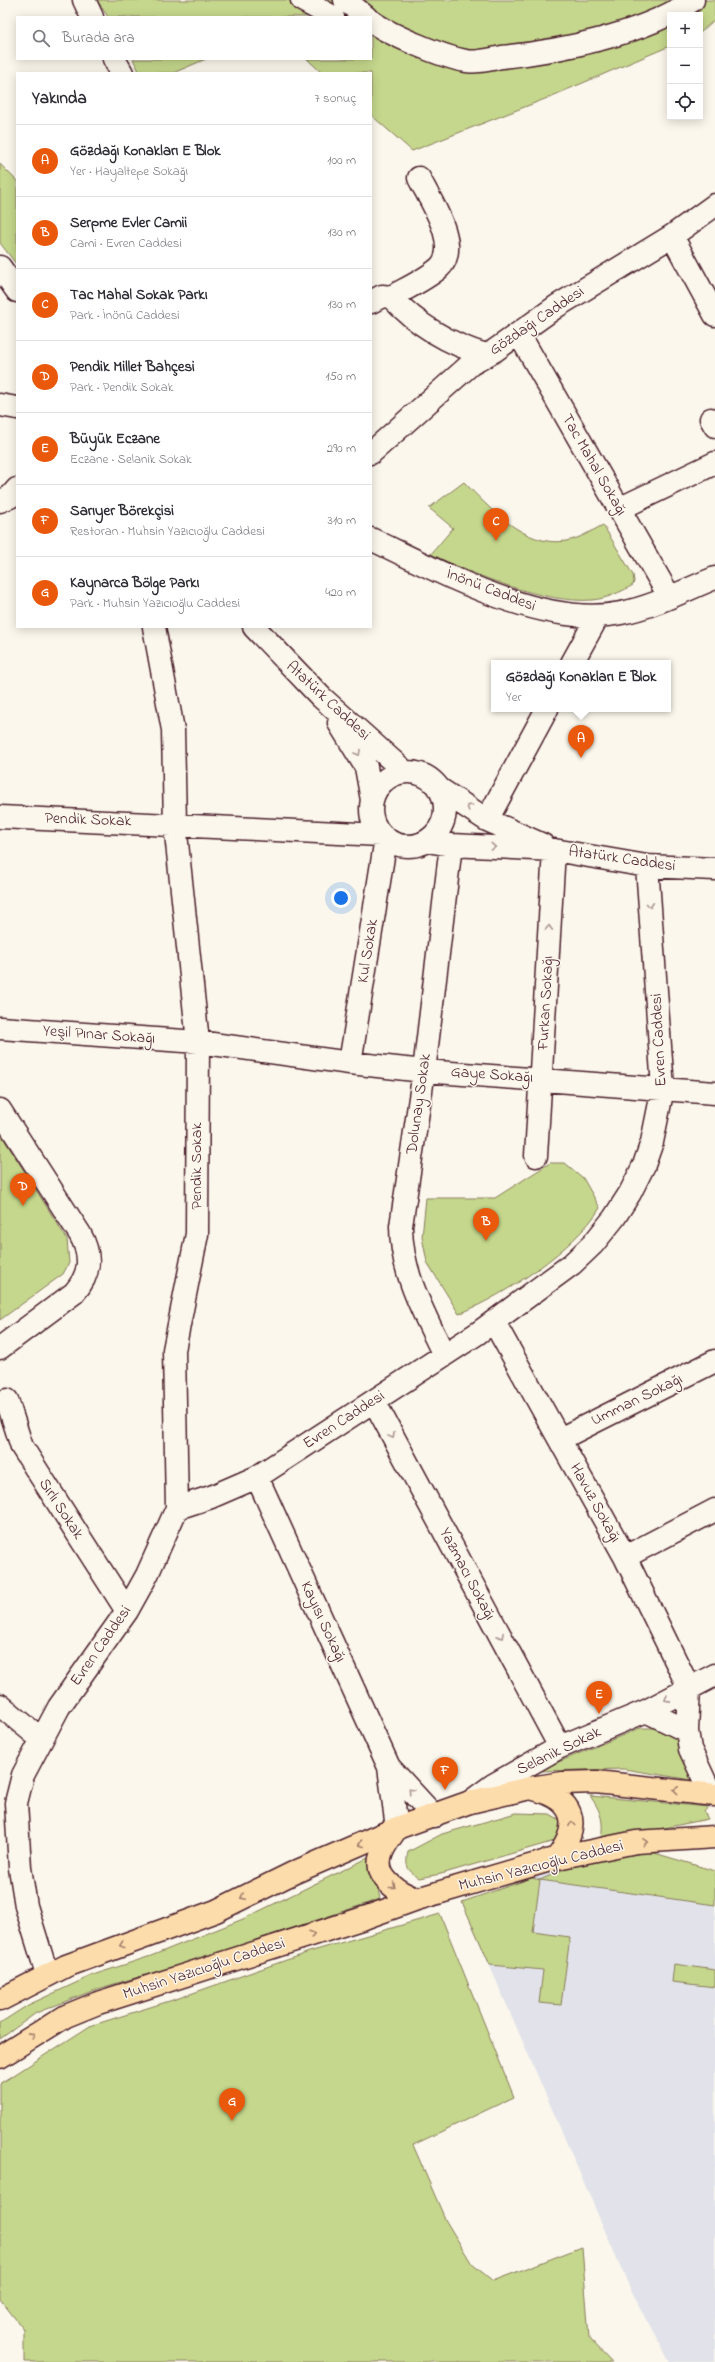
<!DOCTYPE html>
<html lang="tr">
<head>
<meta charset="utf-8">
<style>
	body { margin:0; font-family:"Indie Flower",sans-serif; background:#f2f2f3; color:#2b2b33 }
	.controls { position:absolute; right:12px; top:12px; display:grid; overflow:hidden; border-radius:0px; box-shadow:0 2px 10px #0003 }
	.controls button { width:36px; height:36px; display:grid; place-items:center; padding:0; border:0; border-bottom:1px solid #e1e1e2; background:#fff; color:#2b2b33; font:20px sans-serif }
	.you { position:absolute; left:341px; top:898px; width:14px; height:14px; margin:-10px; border:3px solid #fff; border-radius:50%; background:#1a73e8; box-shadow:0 0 0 6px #1a73e833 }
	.badge { display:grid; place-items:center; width:26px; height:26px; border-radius:50%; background:#ea580c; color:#fff; font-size:13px; font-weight:700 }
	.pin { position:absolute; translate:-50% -33px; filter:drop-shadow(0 1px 2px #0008) }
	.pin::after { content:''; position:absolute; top:21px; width:14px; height:12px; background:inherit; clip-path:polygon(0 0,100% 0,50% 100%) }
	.popup { position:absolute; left:491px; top:660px; width:180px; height:52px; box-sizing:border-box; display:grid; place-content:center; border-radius:0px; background:#fff; filter:drop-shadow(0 1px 3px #0005); font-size:13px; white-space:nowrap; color:#7c7c81 }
	.popup b { font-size:15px; color:#2b2b33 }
	.popup::after { content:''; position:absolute; left:50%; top:100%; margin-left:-8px; border:8px solid transparent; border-top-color:#fff }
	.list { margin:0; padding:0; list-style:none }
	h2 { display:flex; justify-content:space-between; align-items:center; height:52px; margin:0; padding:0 16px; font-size:17px }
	h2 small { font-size:13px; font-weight:400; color:#7c7c81 }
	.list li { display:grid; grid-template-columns:26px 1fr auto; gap:12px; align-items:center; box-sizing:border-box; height:72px; padding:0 16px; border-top:1px solid #e1e1e2 }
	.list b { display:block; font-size:15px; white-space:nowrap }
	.list p { margin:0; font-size:13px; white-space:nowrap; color:#7c7c81 }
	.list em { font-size:13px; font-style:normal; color:#7c7c81 }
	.icon { flex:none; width:22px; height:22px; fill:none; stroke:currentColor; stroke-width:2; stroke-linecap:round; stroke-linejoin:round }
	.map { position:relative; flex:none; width:715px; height:2362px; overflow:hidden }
	.search { position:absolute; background:#fff; box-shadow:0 2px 10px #0003; left:16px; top:16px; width:356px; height:44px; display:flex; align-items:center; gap:10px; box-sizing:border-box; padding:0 14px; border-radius:0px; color:#7c7c81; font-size:15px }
	.panel { position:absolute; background:#fff; box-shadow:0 2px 10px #0003; left:16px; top:72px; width:356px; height:556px; border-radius:0px }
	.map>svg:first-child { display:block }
</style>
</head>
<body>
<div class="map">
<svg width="715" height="2362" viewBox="0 0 715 2362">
	<rect width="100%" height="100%" fill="#fbf7ec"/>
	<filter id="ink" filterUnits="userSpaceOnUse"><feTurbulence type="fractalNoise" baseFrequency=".025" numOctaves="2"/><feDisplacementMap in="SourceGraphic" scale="8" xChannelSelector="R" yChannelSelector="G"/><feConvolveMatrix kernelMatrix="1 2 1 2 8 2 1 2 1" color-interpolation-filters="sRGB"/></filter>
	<g filter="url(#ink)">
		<path fill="#e2e3ea" d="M583 1861 715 1871V2362H670L651 2328 628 2284 462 1902Z"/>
		<path fill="#c5d78c" stroke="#887b5c" d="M97 0H715V19L700 33V15H670V46L545 99 412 151 371 115V73H322L307 59H371V17H108Z
			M133 59H206L173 73H140Z
			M0 164 17 181V265L0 243Z
			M464 482C489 508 526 548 566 541 579 539 591 531 603 525L633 575 634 581 633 585C621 592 606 599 592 600 546 604 473 575 431 554L453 528 429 508Z
			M0 1133 67 1239 69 1263 63 1274 0 1320Z
			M550 1163H565L583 1178 600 1208C574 1250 505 1295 459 1314L427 1262 422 1237 426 1198H495Z
			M640 1728H664L676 1734 699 1781 624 1769 537 1771Z
			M590 1796 708 1807 704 1812 708 1819 600 1841C605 1823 601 1811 590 1796Z
			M516 1813 550 1814 562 1821 558 1840 441 1874 419 1878C407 1870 405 1866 408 1852L442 1834Z
			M651 1852 715 1871V1905L540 1880 533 1932 570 1937 561 2005 539 2003 543 1970 490 1965 462 1902 532 1878 540 1880 583 1861Z
			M372 1856 380 1899 194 1961 97 1989 36 2013 0 2039V2023L28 2005 93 1975 151 1956 243 1919Z
			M440 1914 514 2097 413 2145 446 2221 472 2264 493 2281 582 2247 589 2338 612 2362H24V2330L0 2299V2084L90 2026 179 1998 309 1952Z
			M674 1964 715 1970V1987L672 1982Z"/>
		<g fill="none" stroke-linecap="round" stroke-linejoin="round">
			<g stroke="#4a1f2b" stroke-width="25">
				<path id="minor" d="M84 0 92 17
					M302 0 333 17
					M345 0 366 17
					M371 21C390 35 443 57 466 61 477 63 491 59 502 57 560 51 645 34 693 0
					M114 59 122 73
					M672 236 715 315
					M0 267 17 291
					M391 297C407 288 425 280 439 268 462 247 430 200 419 178
					M371 302 382 296 391 297C418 326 449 344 486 355
					M519 334 669 596
					M0 405 17 408
					M711 419 715 426
					M371 453 471 364 494 351 557 306 672 236 715 205
					M0 501 10 497 17 489
					M619 509 715 463
					M371 539C441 572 542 629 621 613 653 607 685 590 715 578
					M154 627 173 730 175 824 198 1042 197 1234 174 1350 177 1508
					M254 627 321 697 405 772
					M572 663 598 616
					M339 723 366 767 372 800
					M371 809a37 37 0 1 1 74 0a37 37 0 1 1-74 0Z
					M438 788 487 820 543 845
					M0 817 381 835
					M487 820 547 709
					M427 841 451 845 554 850 647 866 715 869
					M0 1028 198 1042 350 1063 424 1071 715 1093
					M350 1063 386 838
					M0 1110 80 1234C92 1256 91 1274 74 1293L0 1348
					M536 1156 554 850
					M494 1322 625 1557 689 1688 687 1731 690 1749 711 1794
					M444 1355C424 1313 401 1273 401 1226L424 1071 451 845
					M7 1400 22 1447 127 1611
					M374 1401 560 1747
					M560 1439 715 1361
					M257 1477 389 1767 397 1828
					M625 1557 715 1510
					M0 1705 41 1739
					M646 1711 687 1731
					M389 1767 434 1816
					M470 1802 493 1785 560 1747 646 1711 715 1675
					M47 1974 26 1906 20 1868 16 1803 23 1775 59 1707 127 1611 147 1575 177 1508 211 1497 257 1477 478 1333 572 1264 593 1244 614 1218 630 1193 644 1165 652 1142 663 1088 647 866"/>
			</g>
			<g stroke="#4a1f2b" stroke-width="25">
				<path id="major" d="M530 1788C574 1798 583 1822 557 1858
					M397 1828C391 1837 384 1845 381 1855 373 1878 399 1893 417 1899
					M0 2000 66 1966 216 1911 293 1873 397 1828 470 1802 530 1788 563 1783 596 1782 715 1795
					M0 2057 66 2016 98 2003 367 1917 417 1899 557 1858 636 1842 715 1837"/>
			</g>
			<use href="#minor" stroke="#fbf7ec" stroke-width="22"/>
			<use href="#major" stroke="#fddcac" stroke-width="22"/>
		</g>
		<defs><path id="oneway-chevron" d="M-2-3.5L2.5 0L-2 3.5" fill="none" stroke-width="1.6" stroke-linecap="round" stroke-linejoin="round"/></defs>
		<g stroke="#ab9695">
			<use href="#oneway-chevron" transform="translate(358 753) rotate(61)"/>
			<use href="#oneway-chevron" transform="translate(469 807) rotate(-147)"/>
			<use href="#oneway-chevron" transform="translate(493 847) rotate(3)"/>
			<use href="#oneway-chevron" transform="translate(650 905) rotate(86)"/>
			<use href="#oneway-chevron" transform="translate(549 928) rotate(-87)"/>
			<use href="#oneway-chevron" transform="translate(392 1436) rotate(62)"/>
			<use href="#oneway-chevron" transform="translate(501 1636) rotate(62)"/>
			<use href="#oneway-chevron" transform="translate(667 1699) rotate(152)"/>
			<use href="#oneway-chevron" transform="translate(411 1791) rotate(-133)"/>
		</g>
		<g stroke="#a47e6c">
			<use href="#oneway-chevron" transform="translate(676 1790) rotate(-174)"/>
			<use href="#oneway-chevron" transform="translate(572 1824) rotate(-97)"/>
			<use href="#oneway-chevron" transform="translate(645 1842) rotate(-3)"/>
			<use href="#oneway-chevron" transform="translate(361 1844) rotate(157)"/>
			<use href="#oneway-chevron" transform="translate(393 1886) rotate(39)"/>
			<use href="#oneway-chevron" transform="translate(243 1897) rotate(154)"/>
			<use href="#oneway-chevron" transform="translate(312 1934) rotate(-17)"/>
			<use href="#oneway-chevron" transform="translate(122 1945) rotate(161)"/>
			<use href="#oneway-chevron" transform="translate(32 2035) rotate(-33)"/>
		</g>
	</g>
	<g text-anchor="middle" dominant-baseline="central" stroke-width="3" stroke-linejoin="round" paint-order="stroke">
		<g font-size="16" fill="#4a1f2b" stroke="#fbf7ec">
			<text transform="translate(537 321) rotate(-34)">Gözdağı Caddesi</text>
			<text transform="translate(594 465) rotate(60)">Tac Mahal Sokağı</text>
			<text transform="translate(491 590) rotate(21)">İnönü Caddesi</text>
			<text transform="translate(328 701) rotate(43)">Atatürk Caddesi</text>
			<text transform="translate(88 820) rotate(2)">Pendik Sokak</text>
			<text transform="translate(622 859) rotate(8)">Atatürk Caddesi</text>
			<text transform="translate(368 951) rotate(-81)">Kul Sokak</text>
			<text transform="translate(546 1003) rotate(-87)">Furkan Sokağı</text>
			<text transform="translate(99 1035) rotate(4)">Yeşil Pınar Sokağı</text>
			<text transform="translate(659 1040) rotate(-93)">Evren Caddesi</text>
			<text transform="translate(492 1075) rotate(4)">Gaye Sokağı</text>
			<text transform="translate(419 1104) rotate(-82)">Dolunay Sokak</text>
			<text transform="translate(197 1166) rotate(-90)">Pendik Sokak</text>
			<text transform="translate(637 1400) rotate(-26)">Umman Sokağı</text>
			<text transform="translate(344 1420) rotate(-33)">Evren Caddesi</text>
			<text transform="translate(595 1503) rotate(61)">Havuz Sokağı</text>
			<text transform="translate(61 1509) rotate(57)">Sırlı Sokak</text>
			<text transform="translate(467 1574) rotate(62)">Yazmacı Sokağı</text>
			<text transform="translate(323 1622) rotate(65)">Kayısı Sokağı</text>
			<text transform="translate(101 1646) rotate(-55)">Evren Caddesi</text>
			<text transform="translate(559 1751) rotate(-26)">Selanik Sokak</text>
			<text transform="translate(541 1866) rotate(-14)">Muhsin Yazıcıoğlu Caddesi</text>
			<text transform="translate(204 1969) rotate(-18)">Muhsin Yazıcıoğlu Caddesi</text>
		</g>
	</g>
</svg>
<div class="controls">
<button>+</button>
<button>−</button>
<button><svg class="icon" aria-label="locate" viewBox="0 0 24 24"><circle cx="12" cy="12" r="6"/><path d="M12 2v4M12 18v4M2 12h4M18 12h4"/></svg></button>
</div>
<div class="you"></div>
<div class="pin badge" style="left:581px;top:758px">A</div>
<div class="popup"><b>Gözdağı Konakları E Blok</b>Yer</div>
<div class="pin badge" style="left:486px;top:1241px">B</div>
<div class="pin badge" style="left:496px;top:541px">C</div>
<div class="pin badge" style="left:23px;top:1206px">D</div>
<div class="pin badge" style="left:599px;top:1714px">E</div>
<div class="pin badge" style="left:445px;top:1790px">F</div>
<div class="pin badge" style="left:232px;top:2121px">G</div>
<div class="search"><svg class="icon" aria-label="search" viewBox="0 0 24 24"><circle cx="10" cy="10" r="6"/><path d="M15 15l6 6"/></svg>Burada ara</div>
<section class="panel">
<h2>Yakında<small>7 sonuç</small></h2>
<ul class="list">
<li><span class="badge">A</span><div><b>Gözdağı Konakları E Blok</b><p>Yer · Hayaltepe Sokağı</p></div><em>100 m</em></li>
<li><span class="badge">B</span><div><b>Serpme Evler Camii</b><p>Cami · Evren Caddesi</p></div><em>130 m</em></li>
<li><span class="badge">C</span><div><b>Tac Mahal Sokak Parkı</b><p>Park · İnönü Caddesi</p></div><em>130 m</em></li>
<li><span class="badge">D</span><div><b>Pendik Millet Bahçesi</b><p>Park · Pendik Sokak</p></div><em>150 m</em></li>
<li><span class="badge">E</span><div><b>Büyük Eczane</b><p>Eczane · Selanik Sokak</p></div><em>290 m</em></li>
<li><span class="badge">F</span><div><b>Sarıyer Börekçisi</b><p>Restoran · Muhsin Yazıcıoğlu Caddesi</p></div><em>310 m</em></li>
<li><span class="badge">G</span><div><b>Kaynarca Bölge Parkı</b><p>Park · Muhsin Yazıcıoğlu Caddesi</p></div><em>420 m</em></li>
</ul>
</section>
</div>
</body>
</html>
